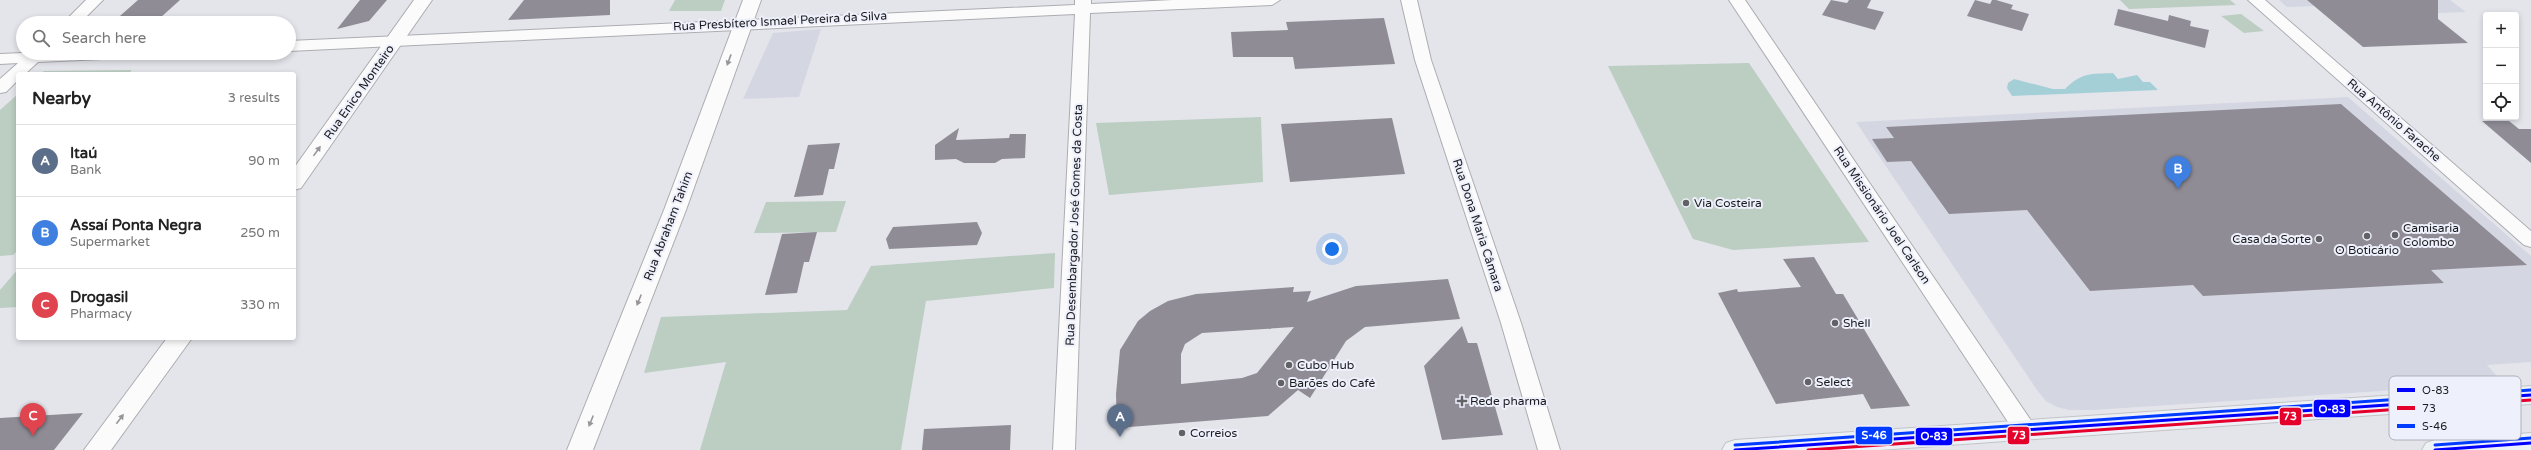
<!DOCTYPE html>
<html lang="en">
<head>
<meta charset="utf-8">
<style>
	body { margin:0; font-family:"Varela Round",sans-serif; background:#f2f2f2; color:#222 }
	.controls { position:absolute; right:12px; top:12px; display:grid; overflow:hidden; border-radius:4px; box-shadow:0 2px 6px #0003 }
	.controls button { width:36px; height:36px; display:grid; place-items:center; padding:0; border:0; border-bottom:1px solid #e0e0e0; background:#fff; color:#222; font:20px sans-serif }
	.you { position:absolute; left:1332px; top:249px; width:14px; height:14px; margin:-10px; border:3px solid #fff; border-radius:50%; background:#1a73e8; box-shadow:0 0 0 6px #1a73e833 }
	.badge { display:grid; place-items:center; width:26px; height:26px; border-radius:50%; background:#616266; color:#fff; font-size:13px; font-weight:700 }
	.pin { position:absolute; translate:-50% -33px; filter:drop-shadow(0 1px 2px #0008) }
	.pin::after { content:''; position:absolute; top:21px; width:14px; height:12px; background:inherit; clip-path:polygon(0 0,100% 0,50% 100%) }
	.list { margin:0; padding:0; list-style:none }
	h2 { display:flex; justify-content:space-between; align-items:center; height:52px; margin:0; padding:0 16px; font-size:17px }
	h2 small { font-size:13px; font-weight:400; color:#767676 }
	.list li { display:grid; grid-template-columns:26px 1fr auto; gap:12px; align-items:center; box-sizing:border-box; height:72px; padding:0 16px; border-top:1px solid #e0e0e0 }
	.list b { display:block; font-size:15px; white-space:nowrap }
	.list p { margin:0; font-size:13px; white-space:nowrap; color:#767676 }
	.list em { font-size:13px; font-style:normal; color:#767676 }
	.icon { flex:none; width:22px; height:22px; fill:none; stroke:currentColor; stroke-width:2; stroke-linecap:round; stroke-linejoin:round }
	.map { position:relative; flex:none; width:2531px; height:450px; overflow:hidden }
	.search { position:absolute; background:#fff; box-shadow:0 2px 6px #0003; left:16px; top:16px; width:280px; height:44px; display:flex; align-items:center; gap:10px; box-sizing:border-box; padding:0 14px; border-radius:22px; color:#767676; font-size:15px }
	.panel { position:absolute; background:#fff; box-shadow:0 2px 6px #0003; left:16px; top:72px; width:280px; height:268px; border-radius:4px }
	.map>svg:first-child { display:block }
</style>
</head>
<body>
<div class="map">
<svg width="2531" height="450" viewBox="0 0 2531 450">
	<rect width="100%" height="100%" fill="#e4e5eb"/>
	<path fill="#d4d6e2" d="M2279 0H2450L2466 12 2328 17 2315 6 2287 7Z
		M821 29 799 97 743 99 773 33Z
		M2348 97 2531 256V362L2487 365 2503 383 2093 410H2069L2057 407 2046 401 2037 390 1856 122Z"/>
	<path fill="#bccdc2" d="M675 0H725L721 11H669Z
		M2120 0H2230L2236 5 2129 9Z
		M2241 14 2264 31 2244 33 2221 16Z
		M1749 63 1869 242 1733 250 1693 239 1608 66Z
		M132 70 128 74H40L44 71Z
		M18 94V250L13 255 0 256V110Z
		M1261 117 1263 182 1109 195 1096 123Z
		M846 201 836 232 754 233 766 202Z
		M1055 253 1054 288 926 301 901 450H700L726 362 644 373 661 317 847 310 871 266Z
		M18 269V307L0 308V290Z"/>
	<path fill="#a5cfd7" d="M2113 73 2118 79 2137 75 2143 82H2150L2158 90 2012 96 2007 88 2008 83 2014 79 2053 89H2065C2082 72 2091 74 2113 73Z"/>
	<path fill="#8f8c96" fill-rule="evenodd" d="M138 0H180L160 18 143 20 140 23H112Z
		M360 0H387L369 21 337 29Z
		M524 0H610V15L508 20Z
		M1831 0 1847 3 1849 0H1871L1867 8 1884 12 1875 30 1822 15Z
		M1975 0 1990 4 1992 0H1996L2013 5 2011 9 2029 14 2022 31 1967 16Z
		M2307 0H2438V19L2468 43 2363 47Z
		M2118 9 2168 21 2169 15 2191 21 2190 26 2209 30 2205 48 2114 25Z
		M1384 18 1395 64 1295 69 1293 57H1233L1231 32 1288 30 1286 22Z
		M2341 104 2527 265 2431 270 2444 283 2203 296 2193 285 2090 291 2027 210 1949 214 1911 161 1887 162 1872 139 1894 138 1886 127Z
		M1392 118 1405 174 1290 182 1281 124Z
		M2482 121H2509L2519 129H2531V163Z
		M959 128 956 140 1009 138 1010 134H1026L1025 158 1002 159 995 163H964L956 159 935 160V145Z
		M840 143 834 169H829L823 195 794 197 808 145Z
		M977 222 982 233 977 245 889 249 886 239 893 227Z
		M817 232 809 262H804L797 293 765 295 782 234Z
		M1814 257 1836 294H1843L1910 406 1871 409 1863 394 1776 404 1718 293 1737 289 1738 292 1801 287 1783 259Z
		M1448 279 1460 319 1365 327 1346 341 1310 398 1298 390 1268 416 1117 428 1116 394 1120 350 1138 321 1150 311 1168 301 1196 294 1294 287 1293 292 1311 291 1307 302 1356 286ZM1294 327 1257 373 1242 378 1181 384V354L1185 344 1202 333Z
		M1462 326 1468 343H1477L1503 435 1442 440 1424 366Z
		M83 413 54 450H0V418Z
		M1011 425 1010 450H922L924 429Z"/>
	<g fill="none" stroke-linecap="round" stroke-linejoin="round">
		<g stroke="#acadb1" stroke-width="2">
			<path id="minor" d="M86 0H103L80 23H63Z
				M1075 0H1091V4L1173 0H1280L1272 5 1090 13 1075 450H1053L1075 14 289 51V41L1075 5Z
				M1401 0H1417L1431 60 1521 323 1560 450H1538L1501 323 1415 60Z
				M1729 0H1745L2034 425 2037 431 2034 437 2026 439 2018 437Z
				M2248 0H2265L2531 231V247L2524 245Z
				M23 53H132L124 58 38 62 25 74H18V80L6 92 0 93V79L18 63 0 64V54Z"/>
		</g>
		<g stroke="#acadb1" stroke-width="2">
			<path id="tertiary" d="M414 0H432L301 188 294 190V168Z
				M167 338H192L111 450H84Z"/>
		</g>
		<g stroke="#acadb1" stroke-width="2">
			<path id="secondary" d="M743 0H761L686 210 593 450H567L664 210Z"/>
		</g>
		<g stroke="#c3c3c7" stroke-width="2">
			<path id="primary" d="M2531 386V404L1879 450H1722L1726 443 1735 440Z
				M2531 433V450H2422L2426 443 2435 440Z"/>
		</g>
		<use href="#minor" fill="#fbfbfc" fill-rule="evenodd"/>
		<use href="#tertiary" fill="#fbfbfc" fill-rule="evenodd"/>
		<use href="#secondary" fill="#fbfbfc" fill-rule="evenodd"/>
		<use href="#primary" fill="#ecf2f4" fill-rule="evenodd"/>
		<g stroke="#eef0fb" stroke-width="6">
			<path id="bus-1" d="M1735 450 2531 395
				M2435 450 2531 443"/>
		</g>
		<g stroke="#eef0fb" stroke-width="6">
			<path id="bus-2" d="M1808 450 2531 400"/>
		</g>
		<g stroke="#eef0fb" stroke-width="6">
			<path id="bus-3" d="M1735 445 2531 390
				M2435 445 2531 438"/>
		</g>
		<use href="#bus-1" stroke="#00f" stroke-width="3"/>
		<use href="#bus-2" stroke="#e4002b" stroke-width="3"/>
		<use href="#bus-3" stroke="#003cff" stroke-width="3"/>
	</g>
	<defs><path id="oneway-solid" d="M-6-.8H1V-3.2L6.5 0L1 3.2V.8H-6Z"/></defs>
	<g fill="#969699">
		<use href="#oneway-solid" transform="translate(729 60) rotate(110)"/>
		<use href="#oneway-solid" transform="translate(317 151) rotate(-54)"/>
		<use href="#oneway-solid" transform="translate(639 300) rotate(112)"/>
		<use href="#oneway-solid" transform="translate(120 419) rotate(-53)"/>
		<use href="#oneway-solid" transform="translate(591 421) rotate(112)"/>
	</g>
	<g fill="#616266" stroke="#eef0fb" stroke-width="1.5">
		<circle cx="1686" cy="203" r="4"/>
		<circle cx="2395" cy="235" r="4"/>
		<circle cx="2367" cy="236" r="4"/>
		<circle cx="2319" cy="239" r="4"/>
		<circle cx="1835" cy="323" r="4"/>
		<circle cx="1289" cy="365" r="4"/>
		<circle cx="1808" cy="382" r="4"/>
		<circle cx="1281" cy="383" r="4"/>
		<path d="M1460 395h4v4h4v4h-4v4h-4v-4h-4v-4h4z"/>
		<circle cx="1182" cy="433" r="4"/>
	</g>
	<g text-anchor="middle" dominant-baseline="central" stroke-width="4" stroke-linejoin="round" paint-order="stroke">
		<g font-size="12" fill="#1a1b1f" stroke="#eef0fb">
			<text transform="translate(780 21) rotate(-3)">Rua Presbítero Ismael Pereira da Silva</text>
			<text transform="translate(359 92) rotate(-55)">Rua Enico Monteiro</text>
			<text transform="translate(2394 120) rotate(41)">Rua Antônio Farache</text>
			<text transform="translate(1882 215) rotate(56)">Rua Missionário Joel Carlson</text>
			<text transform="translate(1074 225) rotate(-88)">Rua Desembargador José Gomes da Costa</text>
			<text transform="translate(1478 225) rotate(72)">Rua Dona Maria Câmara</text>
			<text transform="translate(668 226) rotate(-69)">Rua Abraham Tahim</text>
		</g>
		<g font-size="12" fill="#1a1b1f" stroke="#eef0fb" text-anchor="start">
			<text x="1694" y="203">Via Costeira</text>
			<text x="2403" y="228">Camisaria<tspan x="2403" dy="14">Colombo</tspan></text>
			<text x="2311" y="239" text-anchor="end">Casa da Sorte</text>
			<text x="2367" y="250" text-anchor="middle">O Boticário</text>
			<text x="1843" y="323">Shell</text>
			<text x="1297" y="365">Cubo Hub</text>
			<text x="1816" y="382">Select</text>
			<text x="1289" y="383">Barões do Café</text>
			<text x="1470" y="401">Rede pharma</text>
			<text x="1190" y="433">Correios</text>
		</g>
	</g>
	<rect x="2389" y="376" width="132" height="64" rx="6" fill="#eef0fb" stroke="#aeb0b9" stroke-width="1"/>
	<rect x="2397" y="388" width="18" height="4" fill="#00f"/>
	<rect x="2397" y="406" width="18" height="4" fill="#e4002b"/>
	<rect x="2397" y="424" width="18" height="4" fill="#003cff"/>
	<g font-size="11" fill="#1a1b1f">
		<text x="2422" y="394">O-83</text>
		<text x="2422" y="412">73</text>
		<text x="2422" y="430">S-46</text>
	</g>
	<g stroke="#eef0fb" stroke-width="1.5">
		<rect x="2313" y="399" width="38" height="19" rx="4" fill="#00f"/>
		<rect x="2279" y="407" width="23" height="19" rx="4" fill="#e4002b"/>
		<rect x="1855" y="426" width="38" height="19" rx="4" fill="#003cff"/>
		<rect x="2007" y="426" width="23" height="19" rx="4" fill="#e4002b"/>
		<rect x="1915" y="427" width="38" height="19" rx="4" fill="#00f"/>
	</g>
	<g font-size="11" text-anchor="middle" font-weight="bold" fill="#fff">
		<text x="2332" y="413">O-83</text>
		<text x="2290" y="420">73</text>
		<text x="1874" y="439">S-46</text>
		<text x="2019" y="439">73</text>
		<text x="1934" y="440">O-83</text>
	</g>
</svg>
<div class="controls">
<button>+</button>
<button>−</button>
<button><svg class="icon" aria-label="locate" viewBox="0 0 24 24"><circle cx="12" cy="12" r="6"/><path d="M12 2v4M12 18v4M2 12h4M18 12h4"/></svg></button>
</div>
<div class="you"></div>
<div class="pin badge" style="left:1120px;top:437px;background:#5c6f8a">A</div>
<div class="pin badge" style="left:2178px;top:189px;background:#3f7fe0">B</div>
<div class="pin badge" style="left:33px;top:436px;background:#e0444e">C</div>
<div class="search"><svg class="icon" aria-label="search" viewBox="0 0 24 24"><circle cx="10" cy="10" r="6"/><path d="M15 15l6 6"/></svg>Search here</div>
<section class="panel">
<h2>Nearby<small>3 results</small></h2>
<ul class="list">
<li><span class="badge" style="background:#5c6f8a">A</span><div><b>Itaú</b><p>Bank</p></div><em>90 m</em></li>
<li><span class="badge" style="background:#3f7fe0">B</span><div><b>Assaí Ponta Negra</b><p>Supermarket</p></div><em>250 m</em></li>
<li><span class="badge" style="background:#e0444e">C</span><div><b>Drogasil</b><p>Pharmacy</p></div><em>330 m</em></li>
</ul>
</section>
</div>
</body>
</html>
